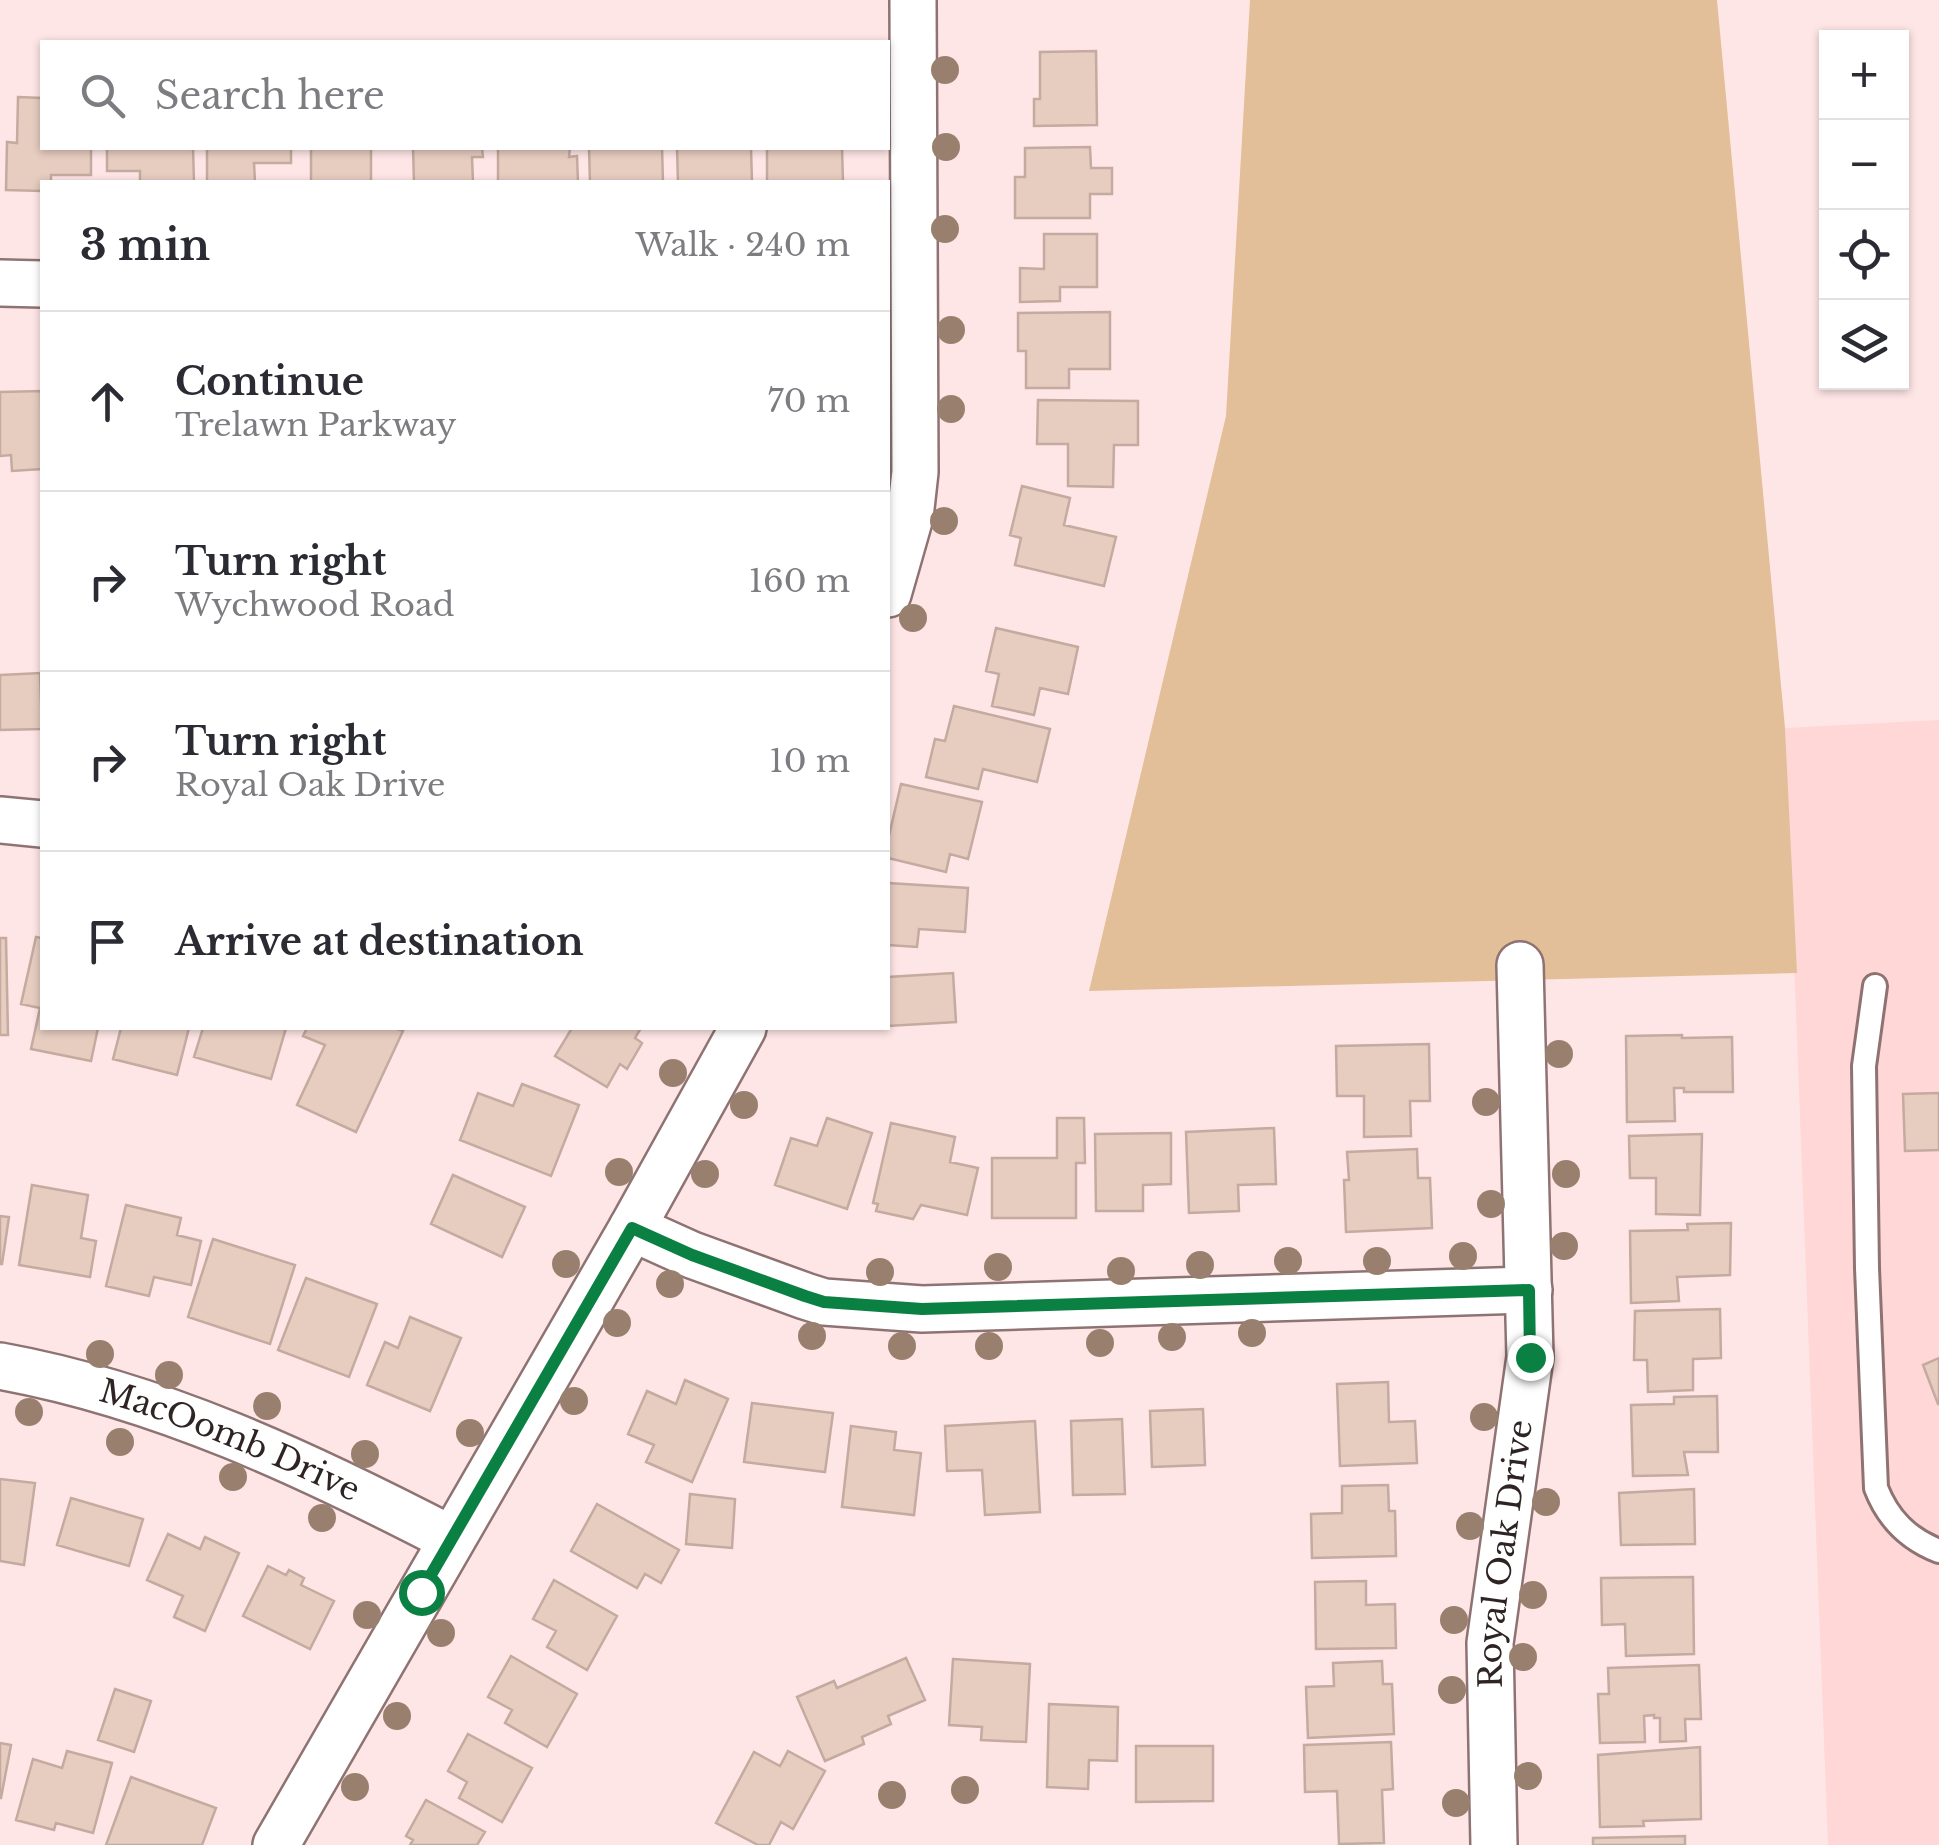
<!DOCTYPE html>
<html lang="en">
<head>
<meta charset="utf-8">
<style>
	body { margin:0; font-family:"Libre Baskerville",serif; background:#f2f2f3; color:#2b2b33 }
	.controls { position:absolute; right:30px; top:30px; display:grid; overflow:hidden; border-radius:0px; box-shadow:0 2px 8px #0004 }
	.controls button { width:90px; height:90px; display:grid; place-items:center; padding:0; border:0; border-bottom:2px solid #e1e1e2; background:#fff; color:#2b2b33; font:50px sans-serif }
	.stop { position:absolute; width:30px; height:30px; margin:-22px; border:8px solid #0b8043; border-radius:50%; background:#fff }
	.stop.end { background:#0b8043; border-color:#fff; box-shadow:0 2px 10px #0008 }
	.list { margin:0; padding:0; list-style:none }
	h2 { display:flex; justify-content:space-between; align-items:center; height:130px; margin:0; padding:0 40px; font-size:42px }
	h2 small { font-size:32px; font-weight:400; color:#7c7c81 }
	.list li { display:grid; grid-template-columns:65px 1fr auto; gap:30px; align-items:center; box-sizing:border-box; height:180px; padding:0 40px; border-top:2px solid #e1e1e2 }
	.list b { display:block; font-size:38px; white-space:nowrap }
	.list p { margin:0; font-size:32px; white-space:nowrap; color:#7c7c81 }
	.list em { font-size:32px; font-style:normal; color:#7c7c81 }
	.icon { flex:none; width:55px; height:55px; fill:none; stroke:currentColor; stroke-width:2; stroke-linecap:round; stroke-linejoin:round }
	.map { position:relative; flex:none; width:1939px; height:1845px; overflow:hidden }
	.search { position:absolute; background:#fff; box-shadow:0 2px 8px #0004; left:40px; top:40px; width:850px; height:110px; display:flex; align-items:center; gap:25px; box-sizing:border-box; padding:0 35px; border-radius:0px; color:#7c7c81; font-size:38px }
	.panel { position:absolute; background:#fff; box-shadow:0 2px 8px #0004; left:40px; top:180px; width:850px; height:850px; border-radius:0px }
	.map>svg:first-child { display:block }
</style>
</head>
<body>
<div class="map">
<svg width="1939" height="1845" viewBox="0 0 1939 1845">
	<rect width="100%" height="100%" fill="#ffe6e6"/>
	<path fill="#ffd7d7" d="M1939 720V1845H1828L1785 728Z"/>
	<path fill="#e2bf98" d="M1250 0H1717L1785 728 1797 973 1089 991 1226 416Z"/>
	<path fill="#e7ccc0" stroke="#c4aa9f" stroke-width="2.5" d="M1096 51 1097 125 1034 126V99H1040V52Z
		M18 97 42 98V148H91V175H51V182H42V191L6 190 7 142 17 143Z
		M1090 147 1091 168H1112V194H1090V218H1015V177H1025V148Z
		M107 148H193L194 182H140V171H107Z
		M207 148H291V163H254L255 182H207Z
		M311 148H371V182H311Z
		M413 148H482L483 157H472L473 182H414Z
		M498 148H570L569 157 577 156 578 182H498Z
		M589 148H662L663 182H590Z
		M677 148H751L752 182H678Z
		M767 148H842L843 182H767Z
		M1044 234H1097V287H1060V301L1020 302V268L1044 269Z
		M1110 312V369H1069V388H1026V351H1018V313Z
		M41 391 42 469 12 471 11 455 0 456V392Z
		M1038 400 1138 401V445H1114L1113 487 1068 486V444H1037Z
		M1022 486 1070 498 1064 525 1116 537 1104 586 1015 565 1021 538 1010 535Z
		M996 628 1078 647 1068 694 1040 688 1034 715 992 706 999 674 986 671Z
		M40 673 42 729 0 730V675Z
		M954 706 1050 729 1037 782 983 769 978 789 926 777 935 739 945 741Z
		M901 784 982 802 968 859 950 854 946 872 888 858V840Z
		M888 883 968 888 965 932 919 929 917 947 888 945Z
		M36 937 42 938V1028H98L91 1061 31 1049 40 1008 21 1004Z
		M0 938H6L8 1035H0Z
		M953 973 956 1022 888 1026V977Z
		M121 1028H189L177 1075 113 1059Z
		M203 1028H286L271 1079 194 1057Z
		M307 1028H395L403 1031 356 1132 297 1105 325 1045 303 1036Z
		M572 1028H641L635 1038 642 1043 627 1069 620 1064 607 1087 555 1056Z
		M1682 1035V1038L1732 1037 1733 1092H1684V1088H1674L1675 1121 1627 1122 1626 1036Z
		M1429 1044 1430 1101H1410L1411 1136 1364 1137V1096H1337L1336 1046Z
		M522 1084 579 1105 551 1176 460 1140 478 1093 513 1106Z
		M1939 1093V1150L1905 1151 1903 1094Z
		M827 1118 872 1133 847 1209 775 1185 791 1138 817 1146Z
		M1057 1118H1084L1085 1163H1076V1218H992V1158H1057Z
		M891 1123 955 1137 950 1162 978 1168 967 1215 921 1205 913 1219 876 1211 878 1204 873 1203Z
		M1274 1128 1276 1184 1238 1185 1239 1211 1189 1213 1186 1132Z
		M1171 1133V1184L1143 1185V1211H1096L1095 1134Z
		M1702 1134 1700 1215 1656 1214V1178H1630L1629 1136Z
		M1417 1149 1418 1178H1430L1432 1228 1346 1232 1344 1180H1349L1347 1152Z
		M453 1175 525 1207 502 1257 431 1224Z
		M32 1185 88 1195 81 1238 96 1241 90 1277 19 1265Z
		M126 1205 181 1218 177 1235 201 1241 191 1285 154 1277 149 1296 106 1286Z
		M0 1216 9 1217 2 1264H0Z
		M1731 1223 1730 1275 1677 1277 1679 1301 1631 1303 1630 1231 1688 1230 1687 1224Z
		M213 1239 295 1265 270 1344 188 1317Z
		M306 1278 377 1304 349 1377 278 1350Z
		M1720 1309 1721 1358 1693 1359V1390L1648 1392 1647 1360H1634L1635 1311Z
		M410 1317 461 1338 430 1411 367 1385 385 1342 398 1348Z
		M1939 1358V1404H1938L1923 1365Z
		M685 1380 728 1399 692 1482 646 1462 654 1445 628 1434 647 1391 676 1404Z
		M1388 1382 1389 1422 1415 1421 1417 1463 1340 1466 1337 1384Z
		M1717 1396 1718 1452H1684L1688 1475 1633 1476 1631 1405 1674 1404V1397Z
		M752 1403 833 1413 825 1472 744 1462Z
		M1203 1409 1205 1465 1152 1467 1150 1411Z
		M1122 1419 1125 1494 1073 1495 1071 1421Z
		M1035 1421 1040 1512 985 1515 982 1470 947 1471 945 1426Z
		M851 1426 896 1432 894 1450 921 1453 914 1515 842 1507Z
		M0 1479 35 1483 24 1565 0 1561Z
		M1388 1485 1389 1511H1395L1396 1556 1312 1558 1311 1514 1342 1513V1486Z
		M1694 1489 1695 1544 1621 1545 1619 1493Z
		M690 1494 735 1499 732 1548 686 1544Z
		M71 1498 143 1519 129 1566 57 1545Z
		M597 1504 679 1550 661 1583 645 1574 637 1588 571 1551Z
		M168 1534 200 1549 205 1537 239 1553 205 1631 174 1617 183 1596 147 1580Z
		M268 1566 286 1575 289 1570 304 1578 301 1585 334 1601 310 1649 243 1616Z
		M1693 1577 1694 1654 1626 1656 1625 1624 1602 1625 1601 1578Z
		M554 1580 617 1616 587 1670 547 1647 556 1631 533 1619Z
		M1366 1581V1605L1395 1604 1396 1648 1316 1649 1315 1582Z
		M511 1656 577 1694 547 1747 505 1723 512 1710 488 1697Z
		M906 1658 925 1700 888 1716 891 1724 862 1737 864 1744 825 1761 797 1697 834 1681 837 1688Z
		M953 1659 1030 1664 1026 1742 981 1740 982 1727 949 1725Z
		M1382 1661 1383 1684H1392L1394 1734 1308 1738 1306 1687 1334 1686 1333 1663Z
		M1699 1665 1701 1719H1685L1686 1741 1660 1742V1718H1654V1715L1644 1716 1645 1742 1600 1743 1598 1694H1609L1608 1668Z
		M115 1689 151 1701 134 1752 98 1740Z
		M1049 1704 1118 1707 1117 1761 1089 1760 1088 1789 1047 1787Z
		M468 1734 532 1768 502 1822 459 1798 467 1782 448 1771Z
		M1391 1742 1393 1789 1382 1790 1384 1843 1339 1844 1337 1791 1305 1792 1304 1745Z
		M0 1743 11 1745 1 1798H0Z
		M1136 1746H1213V1801L1136 1802Z
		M1700 1747 1701 1819 1643 1821 1644 1826 1600 1827 1598 1755Z
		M67 1751 112 1763 93 1833 56 1823 54 1830 16 1820 33 1759 62 1768Z
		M788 1751 825 1771 793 1829 781 1822 769 1845H758L716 1823 754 1752 780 1766Z
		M131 1777 216 1808 202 1845H106Z
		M426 1800 485 1832 477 1845H410L413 1840 406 1836Z
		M1685 1836V1845H1593V1838Z"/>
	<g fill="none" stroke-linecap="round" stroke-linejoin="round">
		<g stroke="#8f7373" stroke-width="28">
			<path id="lane" d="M1875 986 1864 1066 1867 1268 1876 1488C1888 1519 1908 1539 1939 1551"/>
		</g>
		<g stroke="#8f7373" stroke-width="50">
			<g id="street">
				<path d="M0 283 42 284"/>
				<path d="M888 594 910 517 915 472 913 0"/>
				<path d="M0 820 42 824"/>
				<path d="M632 1228 692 1255 805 1296 824 1302 922 1309 1529 1290"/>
				<path id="s1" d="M0 1366C160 1395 308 1465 451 1539"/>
				<path d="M276 1845 632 1228 743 1028"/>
				<path id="s2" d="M1494 1845 1490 1643 1530 1357 1520 965"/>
			</g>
		</g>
		<use href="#lane" stroke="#fff" stroke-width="22"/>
		<use href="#street" stroke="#fff" stroke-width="45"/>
	</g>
	<g fill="#99806e">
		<circle cx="945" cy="70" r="14"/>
		<circle cx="946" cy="147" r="14"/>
		<circle cx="945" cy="229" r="14"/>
		<circle cx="951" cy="330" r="14"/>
		<circle cx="951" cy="409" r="14"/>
		<circle cx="944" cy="521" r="14"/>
		<circle cx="913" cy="618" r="14"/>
		<circle cx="1559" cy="1054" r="14"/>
		<circle cx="673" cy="1073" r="14"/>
		<circle cx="1486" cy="1102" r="14"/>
		<circle cx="744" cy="1105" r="14"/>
		<circle cx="619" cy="1172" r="14"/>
		<circle cx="705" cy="1174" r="14"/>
		<circle cx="1566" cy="1174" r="14"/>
		<circle cx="1491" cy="1204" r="14"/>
		<circle cx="1564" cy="1246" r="14"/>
		<circle cx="1463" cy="1256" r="14"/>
		<circle cx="1288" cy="1261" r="14"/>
		<circle cx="1377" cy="1261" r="14"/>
		<circle cx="566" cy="1264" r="14"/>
		<circle cx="1200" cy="1265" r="14"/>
		<circle cx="998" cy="1267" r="14"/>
		<circle cx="1121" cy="1271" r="14"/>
		<circle cx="880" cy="1272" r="14"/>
		<circle cx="670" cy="1284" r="14"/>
		<circle cx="617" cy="1323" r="14"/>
		<circle cx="1252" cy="1333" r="14"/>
		<circle cx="812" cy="1336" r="14"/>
		<circle cx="1172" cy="1337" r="14"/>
		<circle cx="1100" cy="1343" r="14"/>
		<circle cx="902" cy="1346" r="14"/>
		<circle cx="989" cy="1346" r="14"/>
		<circle cx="100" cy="1354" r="14"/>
		<circle cx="169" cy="1375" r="14"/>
		<circle cx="574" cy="1401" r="14"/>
		<circle cx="267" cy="1406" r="14"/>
		<circle cx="29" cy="1412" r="14"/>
		<circle cx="1484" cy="1417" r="14"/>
		<circle cx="470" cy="1433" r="14"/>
		<circle cx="120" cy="1442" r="14"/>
		<circle cx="365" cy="1454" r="14"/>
		<circle cx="233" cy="1477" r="14"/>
		<circle cx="1546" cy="1502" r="14"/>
		<circle cx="322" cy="1518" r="14"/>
		<circle cx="1470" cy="1526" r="14"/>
		<circle cx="1533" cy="1595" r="14"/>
		<circle cx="367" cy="1615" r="14"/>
		<circle cx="1454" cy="1620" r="14"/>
		<circle cx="441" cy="1633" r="14"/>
		<circle cx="1523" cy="1657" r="14"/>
		<circle cx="1452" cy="1690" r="14"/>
		<circle cx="397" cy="1716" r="14"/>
		<circle cx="1528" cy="1776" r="14"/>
		<circle cx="355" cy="1787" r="14"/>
		<circle cx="965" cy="1790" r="14"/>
		<circle cx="892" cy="1795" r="14"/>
		<circle cx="1456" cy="1803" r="14"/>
	</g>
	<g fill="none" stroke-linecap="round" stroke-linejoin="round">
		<path stroke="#0b8043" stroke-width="12" d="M421 1592 632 1228 692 1255 805 1296 824 1302 922 1309 1529 1290 1530 1357"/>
	</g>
	<g text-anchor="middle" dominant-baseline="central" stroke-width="8" stroke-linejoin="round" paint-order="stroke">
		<g font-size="32" fill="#2f2424" stroke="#fff">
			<text stroke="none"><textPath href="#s1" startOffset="242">MacOomb Drive</textPath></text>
			<text stroke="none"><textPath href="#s2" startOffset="292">Royal Oak Drive</textPath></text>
		</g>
	</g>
</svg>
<div class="controls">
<button>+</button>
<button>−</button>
<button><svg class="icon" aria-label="locate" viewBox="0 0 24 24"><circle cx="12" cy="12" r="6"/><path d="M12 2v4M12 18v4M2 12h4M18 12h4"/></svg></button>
<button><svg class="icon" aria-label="layers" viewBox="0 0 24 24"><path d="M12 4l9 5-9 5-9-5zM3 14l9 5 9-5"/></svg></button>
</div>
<div class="stop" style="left:421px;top:1592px"></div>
<div class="stop end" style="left:1530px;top:1357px"></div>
<div class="search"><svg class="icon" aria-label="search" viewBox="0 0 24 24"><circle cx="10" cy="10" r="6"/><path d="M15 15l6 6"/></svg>Search here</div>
<section class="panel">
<h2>3 min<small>Walk · 240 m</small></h2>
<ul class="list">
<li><svg class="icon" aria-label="ahead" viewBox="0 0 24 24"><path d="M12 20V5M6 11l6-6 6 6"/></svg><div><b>Continue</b><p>Trelawn Parkway</p></div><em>70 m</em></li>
<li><svg class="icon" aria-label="right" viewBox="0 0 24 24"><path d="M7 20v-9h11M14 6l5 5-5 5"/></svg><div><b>Turn right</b><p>Wychwood Road</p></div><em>160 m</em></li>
<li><svg class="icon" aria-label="right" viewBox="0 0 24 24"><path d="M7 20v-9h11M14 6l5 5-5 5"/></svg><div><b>Turn right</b><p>Royal Oak Drive</p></div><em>10 m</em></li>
<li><svg class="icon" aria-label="arrive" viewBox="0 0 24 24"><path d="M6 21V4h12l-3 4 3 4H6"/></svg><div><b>Arrive at destination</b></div></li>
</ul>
</section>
</div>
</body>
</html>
